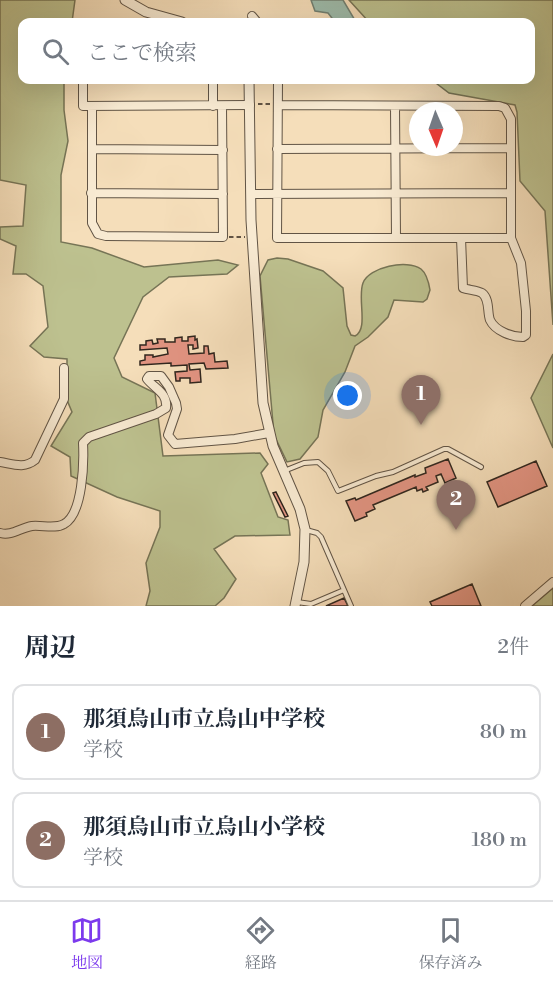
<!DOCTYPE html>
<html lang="ja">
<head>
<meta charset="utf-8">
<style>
	body { margin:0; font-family:"Libre Bodoni","Noto Serif JP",serif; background:#f6f6f7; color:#1f2937 }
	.compass { position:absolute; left:409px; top:102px; width:54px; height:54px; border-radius:50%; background:#fff; box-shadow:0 6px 24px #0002; rotate:178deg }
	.you { position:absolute; left:348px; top:396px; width:21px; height:21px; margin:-15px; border:4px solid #fff; border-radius:50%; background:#1a73e8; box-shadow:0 0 0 9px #1a73e833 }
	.badge { display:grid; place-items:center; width:39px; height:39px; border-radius:50%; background:#7c3aed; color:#fff; font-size:20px; font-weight:700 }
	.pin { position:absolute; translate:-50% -50px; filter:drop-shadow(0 2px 3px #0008) }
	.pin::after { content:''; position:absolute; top:32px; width:21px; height:18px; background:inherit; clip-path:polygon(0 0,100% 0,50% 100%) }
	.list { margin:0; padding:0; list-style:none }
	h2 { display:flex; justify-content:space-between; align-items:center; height:78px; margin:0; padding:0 24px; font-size:26px }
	h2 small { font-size:20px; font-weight:400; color:#747a83 }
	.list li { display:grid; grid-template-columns:39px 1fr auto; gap:18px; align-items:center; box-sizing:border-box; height:96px; margin:0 12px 12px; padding:0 12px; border:2px solid #e0e1e3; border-radius:12px }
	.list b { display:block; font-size:22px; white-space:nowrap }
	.list p { margin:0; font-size:20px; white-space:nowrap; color:#747a83 }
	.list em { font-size:20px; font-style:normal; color:#747a83 }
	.icon { flex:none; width:33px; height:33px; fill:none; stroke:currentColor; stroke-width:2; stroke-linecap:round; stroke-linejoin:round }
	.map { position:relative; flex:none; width:553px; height:606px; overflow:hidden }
	.search { position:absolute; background:#fff; box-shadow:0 6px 24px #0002; left:18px; right:18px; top:18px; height:66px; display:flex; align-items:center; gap:15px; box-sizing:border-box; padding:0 21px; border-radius:12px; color:#747a83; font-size:22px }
	.sheet { height:294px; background:#fff }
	nav { display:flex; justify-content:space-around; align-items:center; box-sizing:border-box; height:84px; border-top:2px solid #e0e1e3; background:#fff; font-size:16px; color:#747a83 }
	nav a { display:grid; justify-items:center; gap:3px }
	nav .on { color:#7c3aed }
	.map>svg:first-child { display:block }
</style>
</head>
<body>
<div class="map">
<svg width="553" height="606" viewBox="0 0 553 606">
	<rect width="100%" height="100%" fill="#f5deba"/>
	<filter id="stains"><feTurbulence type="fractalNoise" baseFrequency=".00333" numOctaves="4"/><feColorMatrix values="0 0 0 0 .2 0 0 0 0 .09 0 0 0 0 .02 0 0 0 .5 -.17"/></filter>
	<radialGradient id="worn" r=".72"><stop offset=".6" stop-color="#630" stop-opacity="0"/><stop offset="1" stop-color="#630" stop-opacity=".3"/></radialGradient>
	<path fill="#bdc18f" stroke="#767456" stroke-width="1.5" d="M0 0H75L72 22H22V80H64V110L68 141 61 175V242L92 248 144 267 218 260 238 265 227 274 169 277 143 297 114 358 122 377 155 393 163 456 260 453 268 464 261 473 278 517 288 520 290 535 235 536 214 549 236 579 224 598 215 606H146L150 591 146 563 160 527V511L117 497 71 476 70 457 51 446 72 412 67 400V359L44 357 30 346 48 327 43 286 26 274H13L16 246 0 239V227L23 226 26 185 0 180Z
		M349 0H553V325L545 211 520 181 517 112 515 105 449 93 432 80H530V22H369Z
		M277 258 288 259 323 271 343 288 347 326 351 335 355 336C369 329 357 298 363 283 369 267 407 259 421 269 426 273 429 284 430 290L427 299 423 302 394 300 388 317 368 337 355 346 345 372 323 410 318 437 300 459 287 462 274 435 260 276 268 260Z
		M553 354V448L531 398Z
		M553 588V606H532Z"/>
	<path fill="#9dbcac" stroke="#718073" stroke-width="1.5" d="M311 0H343L356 22H335L328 13 315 11Z"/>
	<path fill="#e29482" stroke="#30261e" stroke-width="1.5" d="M195 336V340L197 339 198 348 193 349V345H188L189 354 204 353V346H208L209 354 214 353 215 362 227 361 228 368 206 369 204 363 189 364 190 370 200 369 201 382 190 383V378H180V381H176L175 372 187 371V365L171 366V363L140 365V361L145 360V355H153V357L168 354 167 348 140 350V345H146V341L152 340 153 344 158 343 157 339H165V342H175V338L182 337V341H188V337Z
		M448 459 456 478 445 483 441 474 436 476 438 482 426 487 428 490 423 492 422 489 417 491 416 487 373 505 375 509 366 513 367 516 355 521 346 501 355 498 356 500 415 475V477L426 473 425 468Z
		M536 461 547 486 498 507 487 482Z
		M276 492 288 516 285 517 273 493Z
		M472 584 481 606H432L430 602Z
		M344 598 348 606H326Z"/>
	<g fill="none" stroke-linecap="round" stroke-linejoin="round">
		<g stroke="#615445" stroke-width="6">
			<path id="service" d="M284 471 304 463 318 462 328 471 338 491 376 476 393 472 444 449H448L481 467
				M306 530 317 533 321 537 351 606
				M297 602 311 604 344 590"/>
		</g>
		<g stroke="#615445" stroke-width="10">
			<path id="minor" d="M252 16 257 22
				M83 80V106L250 105
				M213 80V106
				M278 80 277 238H511
				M278 105 499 106 505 108 511 119V238L521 263 526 311V335L523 337C512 337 495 331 490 320 487 312 490 299 482 293 477 290 468 290 463 288L461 238
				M395 106 396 238
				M92 107V223L98 234 106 236 223 237 222 106
				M92 149 223 150
				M277 149 510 148
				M91 193 223 194
				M251 194 510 193
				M0 462C13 464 24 469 35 460L64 399V368
				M0 533C12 536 20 528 32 526 42 525 56 529 64 524 83 514 84 462 83 443L89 437 156 414 166 408C168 393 155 389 147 379L149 376H161L169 387 176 403 177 409 168 435 175 444 235 439 269 433
				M525 606 553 582"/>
		</g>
		<g stroke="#615445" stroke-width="11">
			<path id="tertiary" d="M125 0 146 12 182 22
				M249 80 251 220 263 403 273 446 300 509 305 529 304 562 295 606"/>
		</g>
		<path stroke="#30261e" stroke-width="1.5" stroke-dasharray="4.5 3" stroke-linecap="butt" d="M240 22 247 19
			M258 104H271
			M229 237H245"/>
		<use href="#service" stroke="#f8ead2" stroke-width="4"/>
		<use href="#minor" stroke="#f8ead2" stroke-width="8"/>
		<use href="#tertiary" stroke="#f8ead2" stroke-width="9"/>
	</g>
	<rect width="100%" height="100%" filter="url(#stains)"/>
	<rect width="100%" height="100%" fill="url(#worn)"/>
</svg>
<svg class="compass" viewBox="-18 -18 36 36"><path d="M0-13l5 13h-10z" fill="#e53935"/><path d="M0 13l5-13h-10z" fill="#747a83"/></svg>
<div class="you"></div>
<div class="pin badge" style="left:421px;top:425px;background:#8d6e63">1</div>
<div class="pin badge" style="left:456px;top:530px;background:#8d6e63">2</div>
<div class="search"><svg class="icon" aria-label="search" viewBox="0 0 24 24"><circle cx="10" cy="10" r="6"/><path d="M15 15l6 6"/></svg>ここで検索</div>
</div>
<section class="sheet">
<h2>周辺<small>2件</small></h2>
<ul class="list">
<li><span class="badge" style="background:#8d6e63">1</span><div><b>那須烏山市立烏山中学校</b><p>学校</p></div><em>80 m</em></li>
<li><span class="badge" style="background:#8d6e63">2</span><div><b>那須烏山市立烏山小学校</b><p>学校</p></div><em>180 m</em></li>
</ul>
</section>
<nav>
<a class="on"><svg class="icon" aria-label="map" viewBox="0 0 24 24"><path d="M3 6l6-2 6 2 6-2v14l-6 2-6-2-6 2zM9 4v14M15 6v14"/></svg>地図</a>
<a><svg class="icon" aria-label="directions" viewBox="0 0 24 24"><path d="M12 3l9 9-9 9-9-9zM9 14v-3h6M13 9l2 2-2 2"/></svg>経路</a>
<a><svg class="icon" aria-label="saved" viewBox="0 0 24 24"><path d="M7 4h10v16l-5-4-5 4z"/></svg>保存済み</a>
</nav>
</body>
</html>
